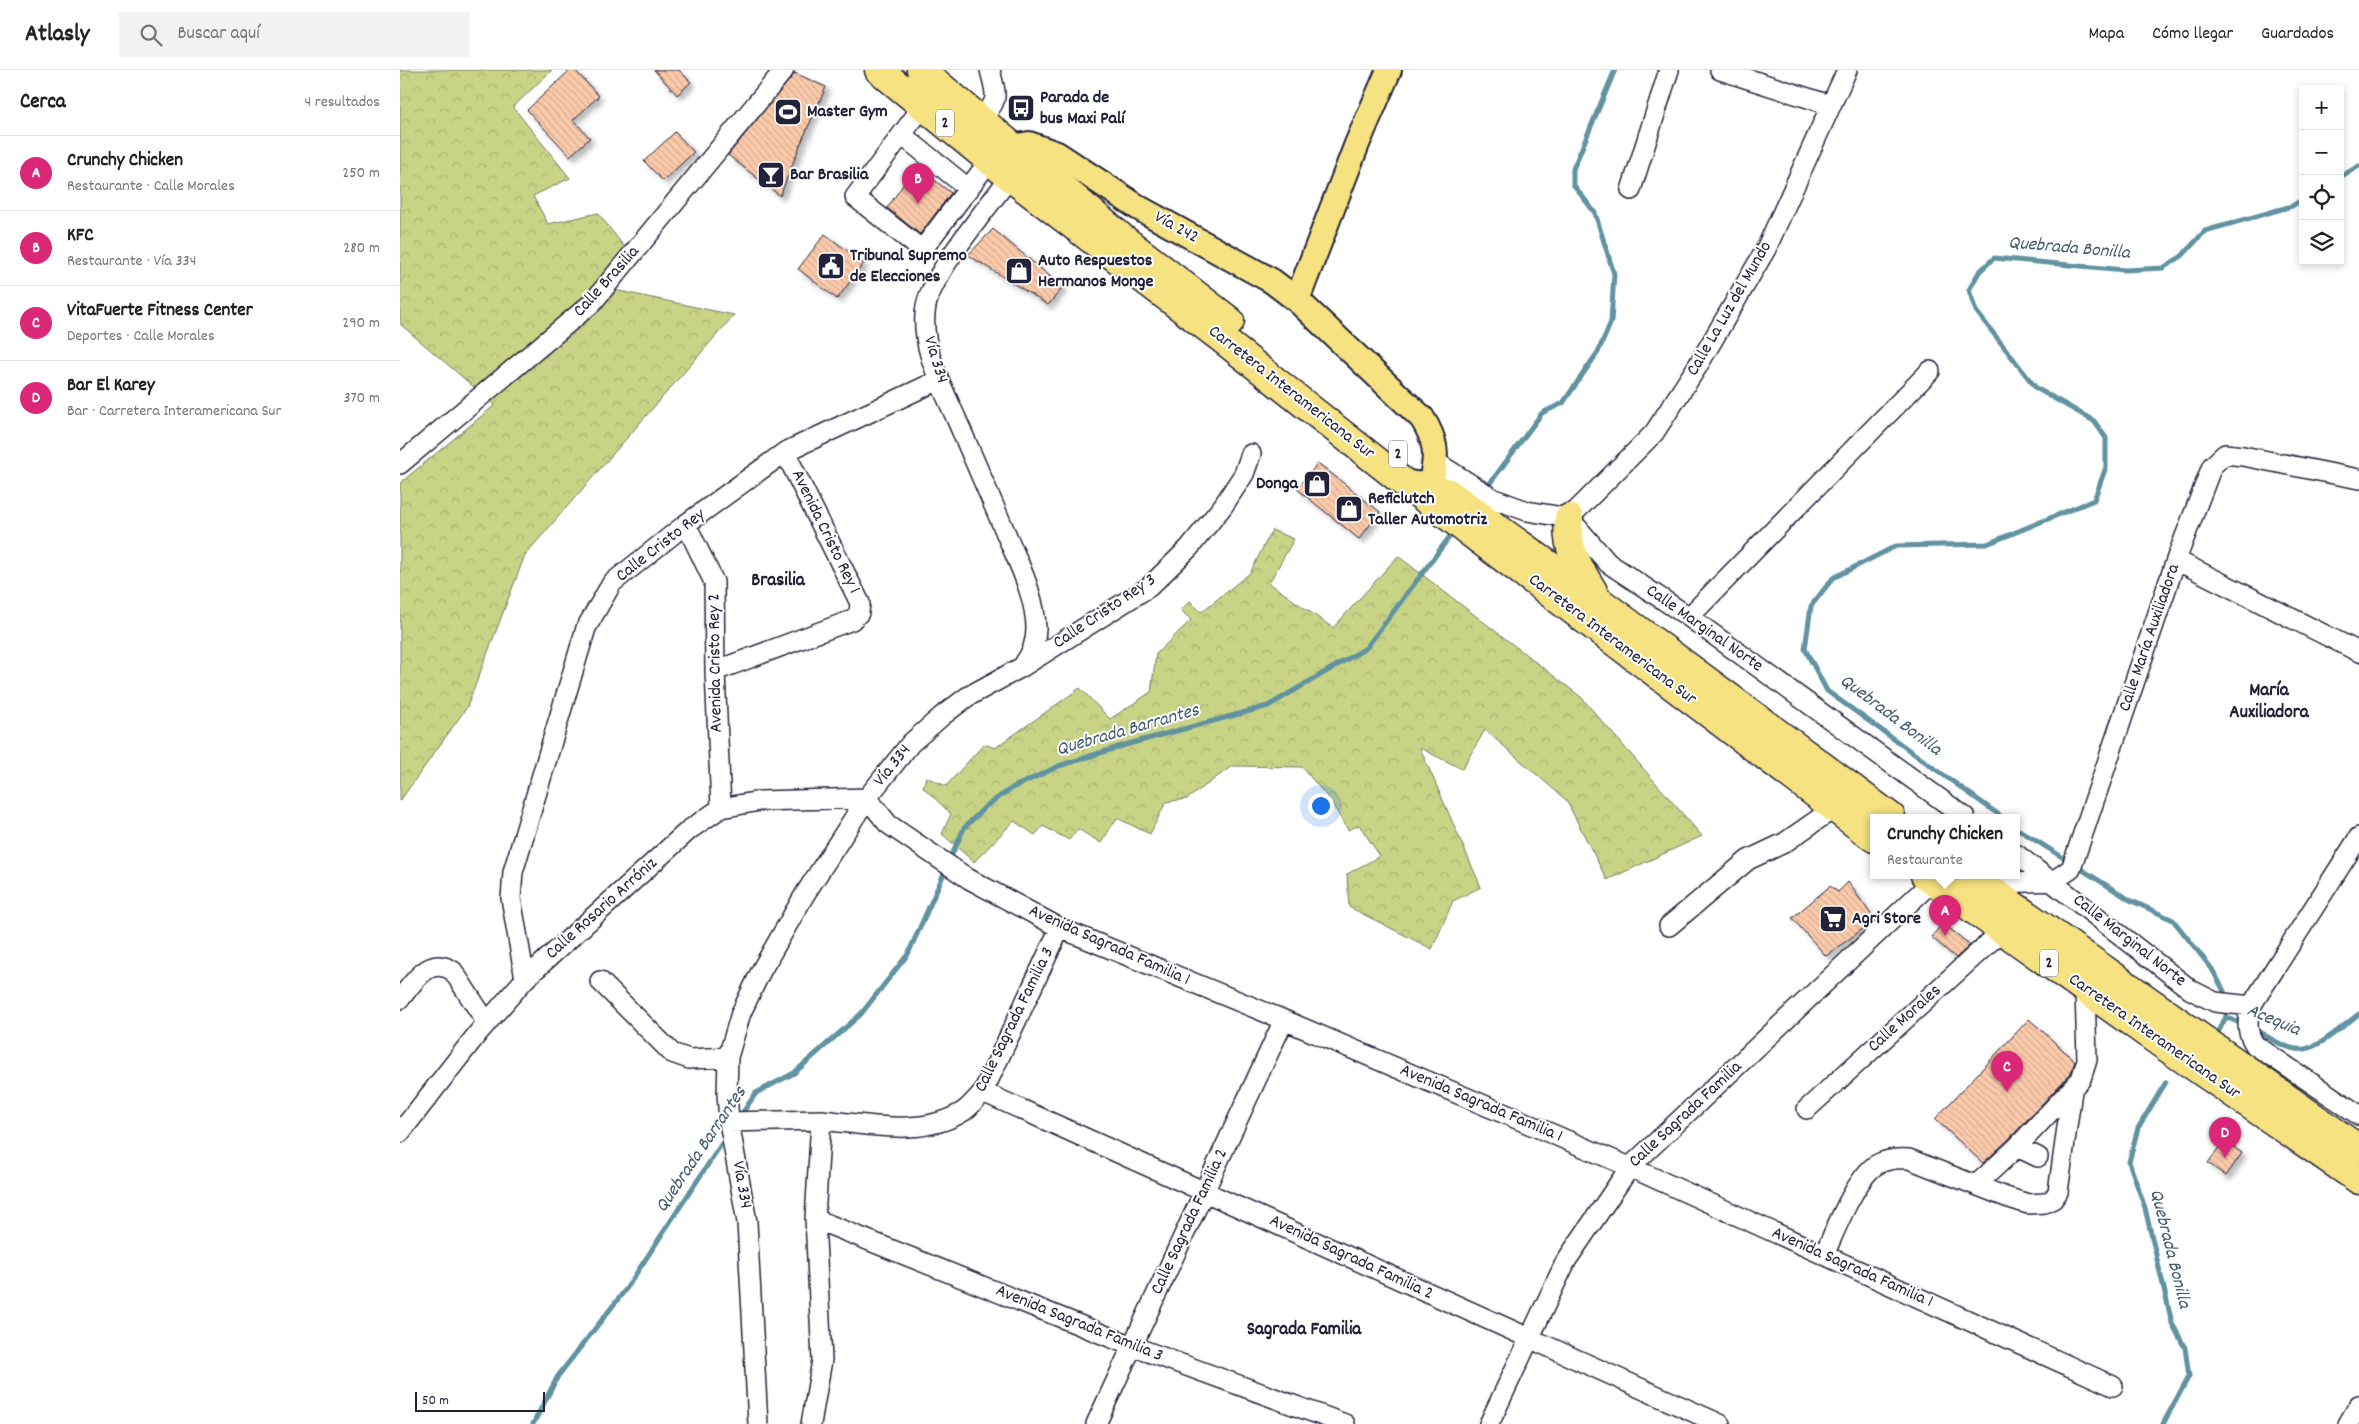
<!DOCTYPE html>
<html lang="es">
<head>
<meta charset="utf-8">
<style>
	body { margin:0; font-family:Dekko,sans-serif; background:#f2f2f2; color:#222 }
	.controls { position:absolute; right:15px; top:15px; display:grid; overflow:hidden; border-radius:0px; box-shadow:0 2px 8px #0003 }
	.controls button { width:45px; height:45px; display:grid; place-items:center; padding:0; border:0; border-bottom:1px solid #e0e0e0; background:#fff; color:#222; font:25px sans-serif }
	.scale { position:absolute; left:15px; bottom:12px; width:130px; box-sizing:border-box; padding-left:5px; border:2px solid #22223b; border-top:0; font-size:14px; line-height:18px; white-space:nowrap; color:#22223b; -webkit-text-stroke:4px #fff; paint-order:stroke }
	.you { position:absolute; left:920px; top:735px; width:18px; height:18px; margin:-12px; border:4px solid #fff; border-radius:50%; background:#1a73e8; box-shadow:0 0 0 8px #1a73e833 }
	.badge { display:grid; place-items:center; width:32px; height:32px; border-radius:50%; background:#db2777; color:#fff; font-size:16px; font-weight:700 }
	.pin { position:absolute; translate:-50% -41px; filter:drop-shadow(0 1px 2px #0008) }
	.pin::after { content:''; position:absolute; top:26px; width:18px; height:15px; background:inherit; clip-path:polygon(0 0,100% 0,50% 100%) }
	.popup { position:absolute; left:1470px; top:744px; width:150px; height:65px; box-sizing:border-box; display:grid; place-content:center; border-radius:0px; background:#fff; filter:drop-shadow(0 1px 4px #0005); font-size:16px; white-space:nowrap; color:#767676 }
	.popup b { font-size:19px; color:#222 }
	.popup::after { content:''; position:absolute; left:50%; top:100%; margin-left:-10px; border:10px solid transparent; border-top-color:#fff }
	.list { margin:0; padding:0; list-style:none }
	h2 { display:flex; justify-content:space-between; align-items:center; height:65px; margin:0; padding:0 20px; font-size:21px }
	h2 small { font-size:16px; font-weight:400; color:#767676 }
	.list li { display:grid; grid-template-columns:32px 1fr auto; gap:15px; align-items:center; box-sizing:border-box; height:75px; padding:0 20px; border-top:1px solid #e0e0e0 }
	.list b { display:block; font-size:19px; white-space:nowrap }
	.list p { margin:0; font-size:16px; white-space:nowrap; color:#767676 }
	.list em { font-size:16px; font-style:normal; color:#767676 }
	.icon { flex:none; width:28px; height:28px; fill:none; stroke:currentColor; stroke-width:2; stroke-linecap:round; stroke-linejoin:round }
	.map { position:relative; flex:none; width:1959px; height:1354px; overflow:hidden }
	header { display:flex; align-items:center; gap:30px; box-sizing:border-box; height:70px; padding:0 25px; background:#fff; border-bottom:1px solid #e0e0e0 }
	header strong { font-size:24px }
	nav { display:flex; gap:28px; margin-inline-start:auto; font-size:18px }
	.search { width:350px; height:45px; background:#f2f2f2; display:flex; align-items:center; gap:12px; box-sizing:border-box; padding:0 18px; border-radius:0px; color:#767676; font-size:19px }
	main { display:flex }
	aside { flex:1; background:#fff }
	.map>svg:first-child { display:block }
</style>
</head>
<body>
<header>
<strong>Atlasly</strong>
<div class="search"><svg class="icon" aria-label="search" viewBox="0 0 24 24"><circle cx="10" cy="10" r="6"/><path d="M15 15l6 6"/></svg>Buscar aquí</div>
<nav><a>Mapa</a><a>Cómo llegar</a><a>Guardados</a></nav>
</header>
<main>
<aside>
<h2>Cerca<small>4 resultados</small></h2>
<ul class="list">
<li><span class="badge">A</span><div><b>Crunchy Chicken</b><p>Restaurante · Calle Morales</p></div><em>250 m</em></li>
<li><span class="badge">B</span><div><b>KFC</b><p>Restaurante · Vía 334</p></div><em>280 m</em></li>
<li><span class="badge">C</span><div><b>VitaFuerte Fitness Center</b><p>Deportes · Calle Morales</p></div><em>290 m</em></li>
<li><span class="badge">D</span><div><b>Bar El Karey</b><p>Bar · Carretera Interamericana Sur</p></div><em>370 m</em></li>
</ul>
</aside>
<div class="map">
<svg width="1959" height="1354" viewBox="0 0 1959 1354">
	<defs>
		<pattern id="forest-crowns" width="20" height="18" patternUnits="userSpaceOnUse" patternTransform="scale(1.25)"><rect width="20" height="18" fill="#c8d386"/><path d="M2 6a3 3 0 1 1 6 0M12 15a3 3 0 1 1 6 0" fill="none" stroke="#acb575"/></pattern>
		<pattern id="building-back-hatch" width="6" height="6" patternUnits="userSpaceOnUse" patternTransform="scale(1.25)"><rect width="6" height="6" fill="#fbcaaa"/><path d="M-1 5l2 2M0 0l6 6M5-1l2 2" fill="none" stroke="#d7ad93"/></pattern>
		<filter id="shadow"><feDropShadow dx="4.5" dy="4.5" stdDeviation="2.5" flood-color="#0004"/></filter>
	</defs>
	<rect width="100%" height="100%" fill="#fff"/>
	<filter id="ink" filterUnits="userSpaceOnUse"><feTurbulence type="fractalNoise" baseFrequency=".02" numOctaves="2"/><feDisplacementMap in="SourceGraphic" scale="10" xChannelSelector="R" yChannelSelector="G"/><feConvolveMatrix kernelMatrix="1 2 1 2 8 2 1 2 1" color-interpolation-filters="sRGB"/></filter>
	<g filter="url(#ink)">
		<path fill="url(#forest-crowns)" stroke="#757a60" d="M0 0H152L113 37 170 108 133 126 148 154 198 143 226 179 195 216 334 245 125 485 67 637 0 731V413L95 335 0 254Z
			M872 460 894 469 869 513 933 558 998 486 1181 627 1302 766 1207 810 1166 730 1085 660 1062 699 1020 678 1081 817 1053 831 1032 879 949 837 947 804 980 786 959 755 948 760 929 729 902 697 832 696 787 729 766 732 750 764 717 748 701 773 678 759 669 770 643 756 635 765 614 751 574 792 542 764 551 744 523 717 526 707 546 716 584 674 595 678 680 618 710 649 751 622 756 584 791 550 781 540 790 531 801 542 850 503Z"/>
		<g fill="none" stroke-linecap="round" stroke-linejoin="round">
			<path stroke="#6192a0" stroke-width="5" d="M1940 107 1959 96
				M1085 420 1142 343 1163 333 1198 282 1211 252 1214 204 1195 143 1173 114V99L1215 0
				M1602 747 1427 621 1405 579 1411 536 1433 508 1496 476 1587 474 1694 430 1706 397V368L1694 351 1636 318 1576 241 1569 220 1579 202 1594 188 1725 200 1763 198 1782 186 1805 161 1892 136 1903 129
				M1616 758 1730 830 1773 850 1812 899 1824 921V928
				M549 791 564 758 586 736 612 718 659 696 725 675 868 636 966 578 1054 461
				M1826 947 1844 955
				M1854 959C1867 966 1882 977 1896 979 1916 983 1943 955 1959 944
				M1817 964 1826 947 1825 937
				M339 1048 356 1023 394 1003 461 944 508 884 546 799
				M133 1354 158 1306 226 1219 326 1067
				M1763 1354 1789 1306 1785 1278 1772 1253 1745 1138 1729 1092 1738 1058 1766 1012"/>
		</g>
		<path fill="url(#building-back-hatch)" stroke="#22223b" filter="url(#shadow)" d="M170 0H175L199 26 173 50 190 68 170 86 127 40Z
			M254 0H279L291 12 277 25Z
			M395 3 426 17 400 75 380 126 328 85Z
			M275 62 294 82 263 111 244 91Z
			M516 96 551 123 520 164 487 138Z
			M593 159 663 217 648 235 568 185Z
			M425 164 464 193 437 229 398 199Z
			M918 393 980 442 959 469 897 419Z
			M1448 812 1475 850 1426 886 1392 848 1430 816 1438 822Z
			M1543 853 1570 875 1556 888 1531 867Z
			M1629 949 1675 991 1671 1003 1609 1069 1583 1093 1535 1049Z
			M1824 1070 1842 1083 1826 1106 1808 1093Z"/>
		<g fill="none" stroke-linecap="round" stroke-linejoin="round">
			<g stroke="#22223b" stroke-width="22">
				<path id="minor" d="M1320 0 1430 35
					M523 36 455 127 522 180 590 90
					M579 49C601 31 596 25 590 0
					M502 65 569 119
					M610 107C588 137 533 202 526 236 519 274 541 314 556 348 573 387 590 427 607 466 619 494 636 528 636 559 636 573 632 583 624 594
					M1231 120 1269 0
					M1036 392 1094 429 1127 441 1169 448 1208 493 1289 547 1565 747
					M0 394 192 233 384 0
					M1169 448 1254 363 1297 297 1366 179 1447 0
					M286 454 314 512 315 601 321 738
					M1776 490 1959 582
					M1289 547 1530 301
					M315 601 452 550 459 543 460 533 385 382
					M1959 767 1851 936C1847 951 1846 962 1855 975L1959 1045
					M1616 784 1791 920 1815 932 1851 936
					M1582 814 1653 811 1671 799 1776 490 1812 396 1825 384 1843 386 1959 409
					M1269 856 1348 790 1384 773 1433 739
					M125 909 111 828 113 802 186 558 212 513 286 454 385 382 539 310
					M200 911 272 983 289 989 328 987
					M0 929C14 912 29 885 53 901L87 953
					M583 1022 1320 1354
					M1407 1039 1603 860
					M329 1052 421 1050
					M0 1063 78 963 125 909 289 760 321 738 360 731 467 728 488 754 569 809 660 858 884 950 1230 1097 1713 1316
					M1617 1077 1638 1087
					M1576 1115 1617 1077 1681 1009 1687 990 1685 920
					M415 1149 732 1276 945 1354
					M1424 1185C1435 1161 1455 1109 1476 1095 1486 1089 1498 1088 1509 1089L1606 1127 1628 1134 1645 1133 1653 1129 1658 1122 1672 1021
					M358 1354 347 1152 329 1052 327 1023 328 987 341 943 361 901 405 824 467 728 511 673 542 646 567 627 622 597 749 517 789 478 823 436 844 404 851 384
					M411 1354 422 1290 415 1149 421 1050C467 1054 522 1068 564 1041 571 1036 577 1028 583 1022L660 858
					M696 1354 884 950
					M1089 1354 1166 1191 1230 1097 1539 805
					M1948 1354 1959 1335"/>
			</g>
			<g stroke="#22223b" stroke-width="28">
				<path id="major" d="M612 77 629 74 657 84 739 138 872 211 897 230 1022 348C1036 370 1038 385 1031 410L1023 415 1003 412
					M897 230 957 74 989 0"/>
			</g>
			<g stroke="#22223b" stroke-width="31">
				<path id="highway" d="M479 0 610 107 822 269 1003 412 1474 768
					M521 0 721 167 830 251
					M1047 422 1199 531 1491 747
					M1169 448C1165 478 1178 496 1193 521
					M1525 805 1766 977 1959 1110
					M1570 805 1959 1079"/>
			</g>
			<use href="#minor" stroke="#fff" stroke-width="19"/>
			<use href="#major" stroke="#f6e281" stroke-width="24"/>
			<use href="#highway" stroke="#f6e281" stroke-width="28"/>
		</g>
	</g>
	<defs>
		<g id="bus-square" transform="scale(1.4375)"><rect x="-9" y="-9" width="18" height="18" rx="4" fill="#22223b" stroke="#fff"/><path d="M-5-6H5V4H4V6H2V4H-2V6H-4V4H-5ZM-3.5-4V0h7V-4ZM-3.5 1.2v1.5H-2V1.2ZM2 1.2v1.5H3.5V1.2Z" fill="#fff"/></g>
		<g id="stadium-square" transform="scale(1.4375)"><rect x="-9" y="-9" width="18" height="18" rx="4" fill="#22223b" stroke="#fff"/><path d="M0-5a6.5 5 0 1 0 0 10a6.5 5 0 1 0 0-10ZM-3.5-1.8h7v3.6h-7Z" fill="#fff"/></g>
		<g id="bar-square" transform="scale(1.4375)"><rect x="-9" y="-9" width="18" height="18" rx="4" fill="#22223b" stroke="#fff"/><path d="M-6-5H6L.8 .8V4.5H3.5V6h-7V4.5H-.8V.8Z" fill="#fff"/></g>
		<g id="civic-square" transform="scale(1.4375)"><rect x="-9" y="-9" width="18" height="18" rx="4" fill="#22223b" stroke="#fff"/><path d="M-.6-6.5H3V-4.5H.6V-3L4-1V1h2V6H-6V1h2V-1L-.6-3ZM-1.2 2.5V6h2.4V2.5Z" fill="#fff"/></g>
		<g id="shop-square" transform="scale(1.4375)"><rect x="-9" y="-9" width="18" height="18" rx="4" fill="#22223b" stroke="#fff"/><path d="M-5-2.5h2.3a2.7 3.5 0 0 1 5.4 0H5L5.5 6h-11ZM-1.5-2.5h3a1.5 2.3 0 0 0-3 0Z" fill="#fff"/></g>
		<g id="supermarket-square" transform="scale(1.4375)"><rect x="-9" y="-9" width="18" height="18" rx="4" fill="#22223b" stroke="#fff"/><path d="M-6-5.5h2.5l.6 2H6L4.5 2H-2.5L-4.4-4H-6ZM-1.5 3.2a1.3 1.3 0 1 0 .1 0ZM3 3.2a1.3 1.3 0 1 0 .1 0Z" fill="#fff"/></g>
	</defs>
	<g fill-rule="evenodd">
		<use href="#bus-square" x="621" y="38"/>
		<use href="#stadium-square" x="388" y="42"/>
		<use href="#bar-square" x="371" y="105"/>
		<use href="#civic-square" x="431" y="196"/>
		<use href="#shop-square" x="619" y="201"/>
		<use href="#shop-square" x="917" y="414"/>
		<use href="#shop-square" x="949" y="439"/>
		<use href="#supermarket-square" x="1433" y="849"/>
	</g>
	<g text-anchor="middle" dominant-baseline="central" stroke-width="4" stroke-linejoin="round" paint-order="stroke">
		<g fill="#fff" stroke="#646476" stroke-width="1">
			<rect x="536" y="39.5" width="18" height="27" rx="4"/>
			<rect x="989" y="370.5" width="18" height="27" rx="4"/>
			<rect x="1640" y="879.5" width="18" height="27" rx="4"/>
		</g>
		<g font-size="16" font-weight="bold" fill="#22223b">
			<text x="545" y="53">2</text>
			<text x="998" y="384">2</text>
			<text x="1649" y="893">2</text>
		</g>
		<g font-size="18" font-weight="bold" fill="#22223b" stroke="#fff" text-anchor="start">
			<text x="640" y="28">Parada de<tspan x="640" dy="21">bus Maxi Palí</tspan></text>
			<text x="407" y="42">Master Gym</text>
			<text x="390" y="105">Bar Brasilia</text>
			<text x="450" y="186">Tribunal Supremo<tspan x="450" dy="21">de Elecciones</tspan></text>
			<text x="638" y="191">Auto Respuestos<tspan x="638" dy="21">Hermanos Monge</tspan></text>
			<text x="898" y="414" text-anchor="end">Donga</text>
			<text x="968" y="429">Reficlutch<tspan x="968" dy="21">Taller Automotriz</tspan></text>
			<text x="1452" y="849">Agri Store</text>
		</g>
		<g font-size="18" fill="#22223b" stroke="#fff">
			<text transform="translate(776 158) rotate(29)">Vía 242</text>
			<text transform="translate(207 212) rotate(-48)">Calle Brasilia</text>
			<text transform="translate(1330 239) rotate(-60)">Calle La Luz del Mundo</text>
			<text transform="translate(535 290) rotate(73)">Vía 334</text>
			<text transform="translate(891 323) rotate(38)">Carretera Interamericana Sur</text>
			<text transform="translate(425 462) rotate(64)">Avenida Cristo Rey 1</text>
			<text transform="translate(261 476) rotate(-38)">Calle Cristo Rey</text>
			<text transform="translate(705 542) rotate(-34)">Calle Cristo Rey 3</text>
			<text transform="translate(1304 559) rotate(35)">Calle Marginal Norte</text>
			<text transform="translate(1750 568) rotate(-71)">Calle María Auxiliadora</text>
			<text transform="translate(1212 570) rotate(37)">Carretera Interamericana Sur</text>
			<text transform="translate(316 593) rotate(-91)">Avenida Cristo Rey 2</text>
			<text transform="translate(493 696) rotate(-51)">Vía 334</text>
			<text transform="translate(202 839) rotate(-42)">Calle Rosario Arróniz</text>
			<text transform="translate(1729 871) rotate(38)">Calle Marginal Norte</text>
			<text transform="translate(709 876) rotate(24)">Avenida Sagrada Familia 1</text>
			<text transform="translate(1505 949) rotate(-42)">Calle Morales</text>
			<text transform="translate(615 950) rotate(-64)">Calle Sagrada Familia 3</text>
			<text transform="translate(1754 967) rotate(35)">Carretera Interamericana Sur</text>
			<text transform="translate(1081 1034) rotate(23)">Avenida Sagrada Familia 1</text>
			<text transform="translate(1286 1045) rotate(-43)">Calle Sagrada Familia</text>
			<text transform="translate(341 1115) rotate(80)">Vía 334</text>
			<text transform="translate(790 1152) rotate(-65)">Calle Sagrada Familia 2</text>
			<text transform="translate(951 1188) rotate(25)">Avenida Sagrada Familia 2</text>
			<text transform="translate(1452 1198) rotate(24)">Avenida Sagrada Familia 1</text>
			<text transform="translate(679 1254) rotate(22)">Avenida Sagrada Familia 3</text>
		</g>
		<g font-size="19" font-style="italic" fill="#425a6d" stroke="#fff">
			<text transform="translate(1669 179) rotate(5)">Quebrada Bonilla</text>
			<text transform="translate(1490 646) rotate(37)">Quebrada Bonilla</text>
			<text transform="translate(728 661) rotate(-16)">Quebrada Barrantes</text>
			<text transform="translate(1873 951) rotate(23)">Acequia</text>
			<text transform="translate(302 1080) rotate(-56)">Quebrada Barrantes</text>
			<text transform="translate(1769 1179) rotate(76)">Quebrada Bonilla</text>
		</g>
		<g font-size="19" font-weight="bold" fill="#22223b" stroke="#fff">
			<text x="378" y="511">Brasilia</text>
			<text x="1869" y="621">María<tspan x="1869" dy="22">Auxiliadora</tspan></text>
			<text x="904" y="1260">Sagrada Familia</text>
		</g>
	</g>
</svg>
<div class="controls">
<button>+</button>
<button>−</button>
<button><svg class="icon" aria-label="locate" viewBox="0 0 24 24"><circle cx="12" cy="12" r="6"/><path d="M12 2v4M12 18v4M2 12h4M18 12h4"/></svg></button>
<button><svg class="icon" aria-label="layers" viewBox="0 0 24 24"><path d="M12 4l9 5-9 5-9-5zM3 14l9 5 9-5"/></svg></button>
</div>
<div class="scale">50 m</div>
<div class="you"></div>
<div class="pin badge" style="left:1545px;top:866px">A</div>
<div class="popup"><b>Crunchy Chicken</b>Restaurante</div>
<div class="pin badge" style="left:518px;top:134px">B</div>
<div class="pin badge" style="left:1607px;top:1022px">C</div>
<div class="pin badge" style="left:1825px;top:1088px">D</div>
</div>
</main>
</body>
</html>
